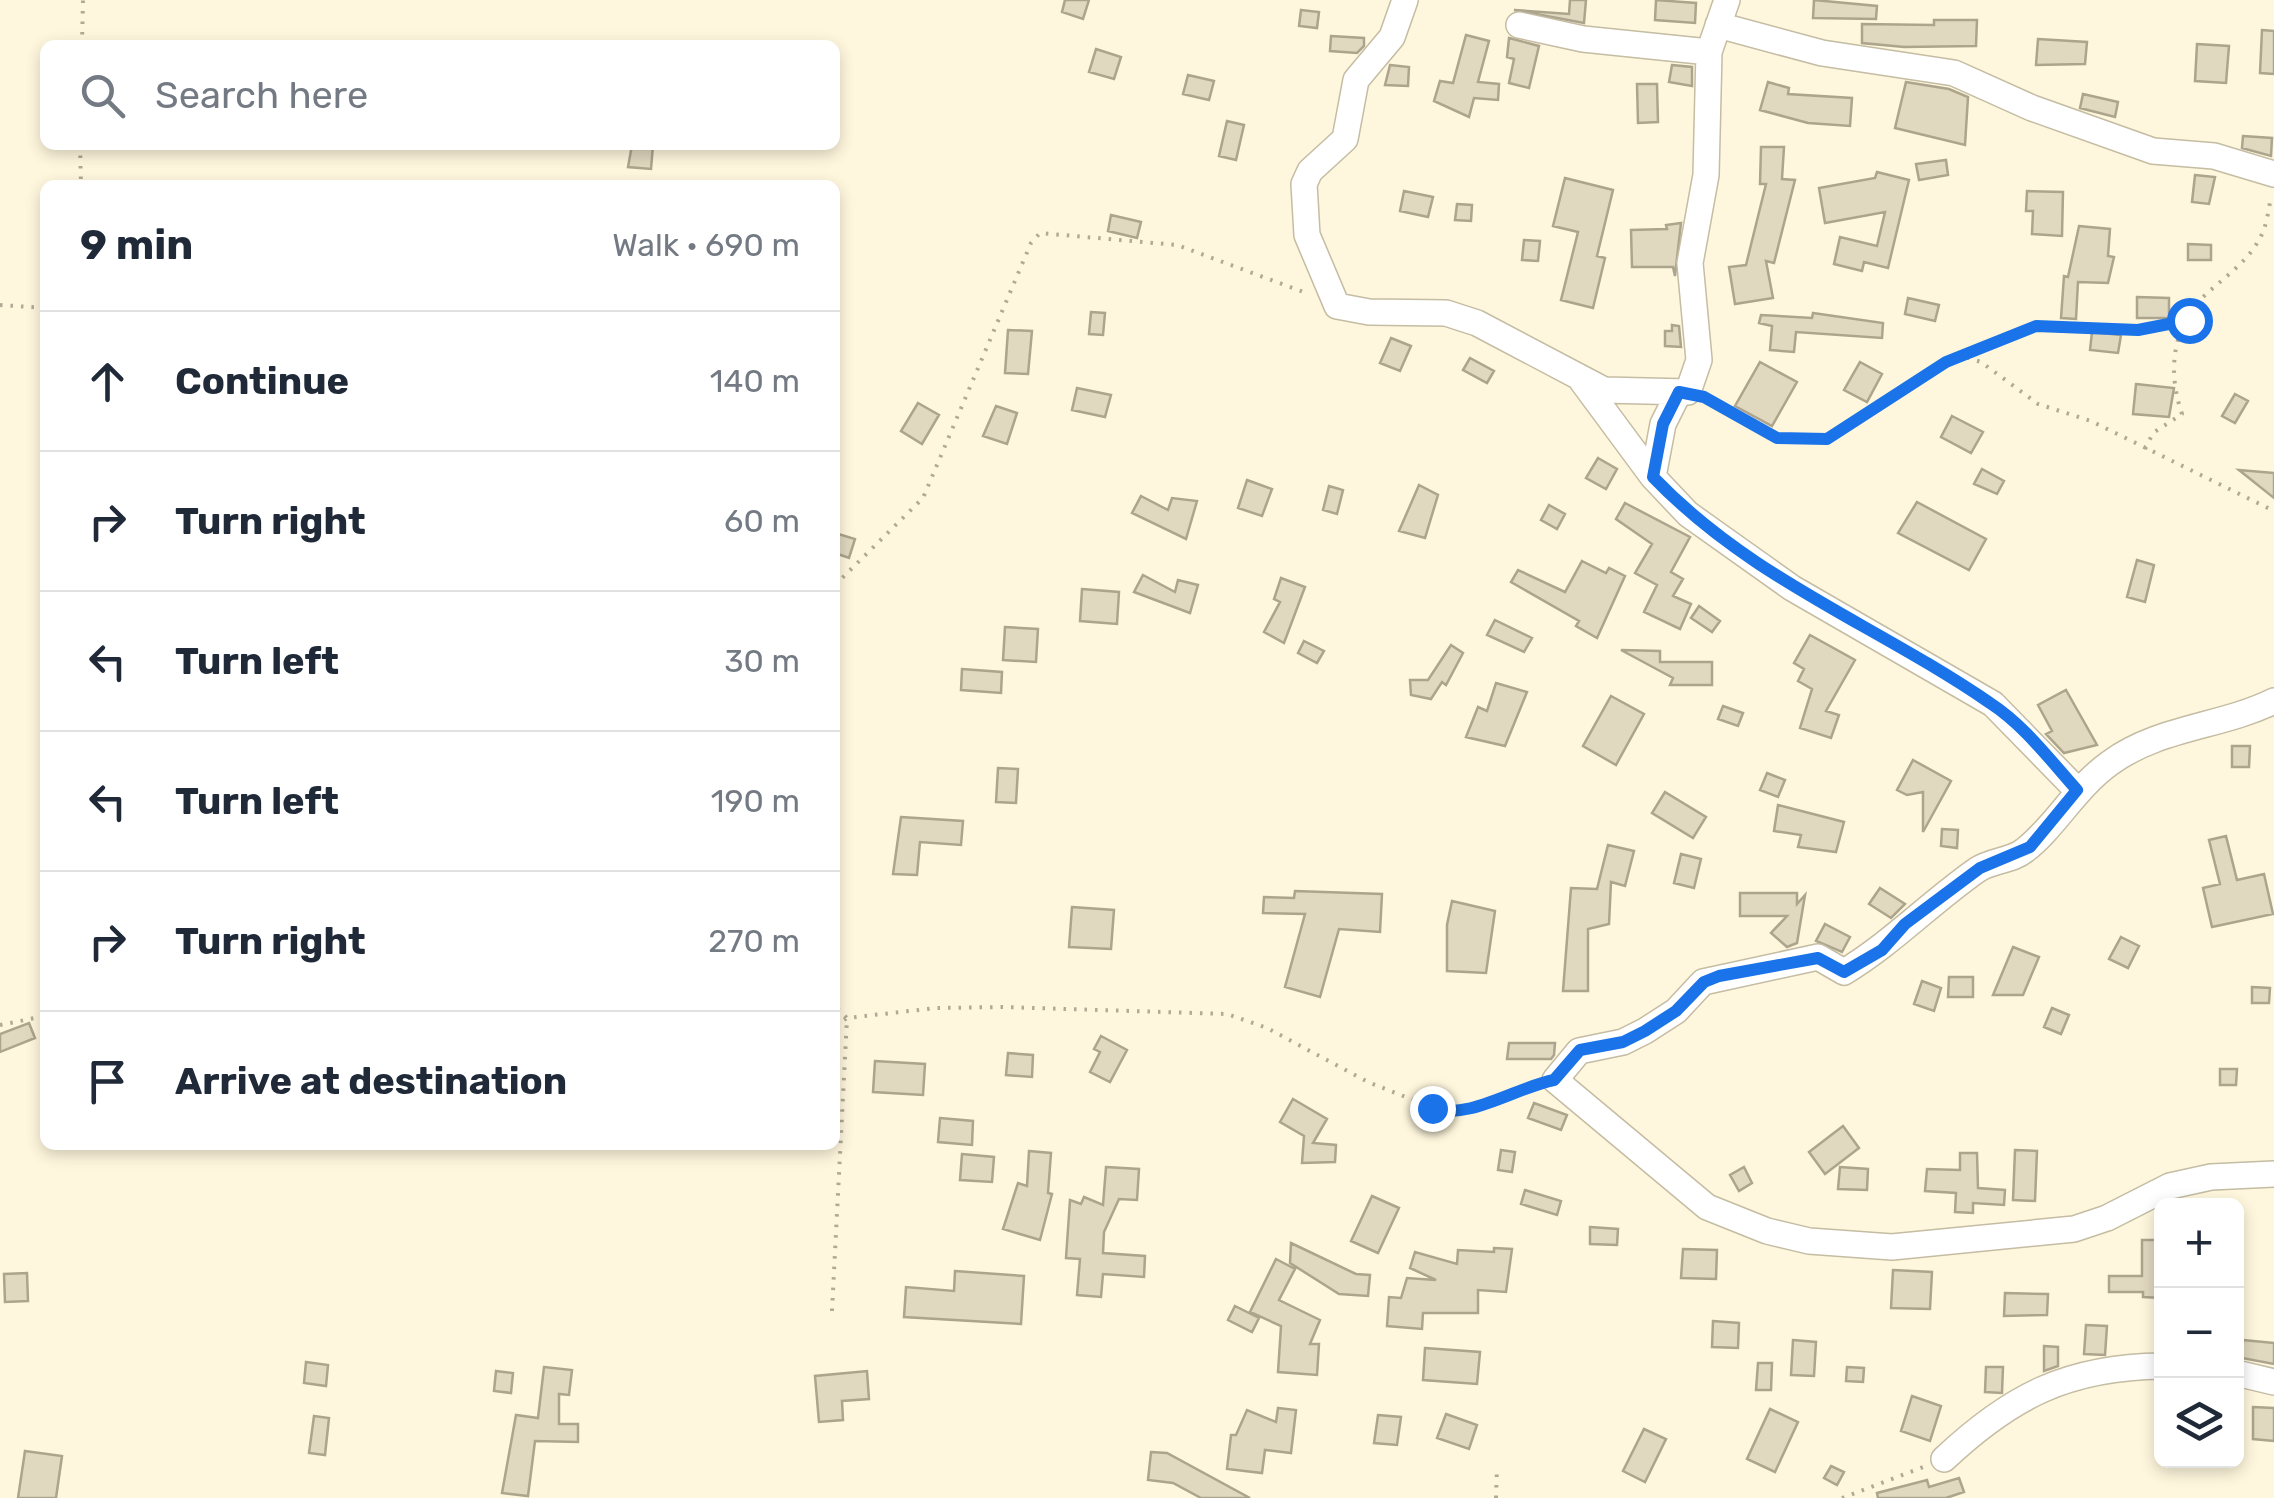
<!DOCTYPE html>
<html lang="en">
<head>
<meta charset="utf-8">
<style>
	body { margin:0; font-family:Rubik,sans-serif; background:#f6f6f7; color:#1f2937 }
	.controls { position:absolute; right:30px; bottom:30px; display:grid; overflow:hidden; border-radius:15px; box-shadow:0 5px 15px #0003 }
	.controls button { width:90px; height:90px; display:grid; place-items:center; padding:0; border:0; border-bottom:2px solid #e0e1e3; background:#fff; color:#1f2937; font:50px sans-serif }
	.stop { position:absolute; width:30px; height:30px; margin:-22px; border:8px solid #1a73e8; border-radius:50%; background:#fff }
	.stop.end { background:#1a73e8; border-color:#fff; box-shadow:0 2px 10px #0008 }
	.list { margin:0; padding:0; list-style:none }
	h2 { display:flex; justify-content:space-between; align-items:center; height:130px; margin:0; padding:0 40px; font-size:42px }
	h2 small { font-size:32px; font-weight:400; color:#747a83 }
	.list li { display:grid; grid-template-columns:65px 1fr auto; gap:30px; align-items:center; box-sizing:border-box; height:140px; padding:0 40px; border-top:2px solid #e0e1e3 }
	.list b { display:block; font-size:38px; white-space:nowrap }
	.list em { font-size:32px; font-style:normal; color:#747a83 }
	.icon { flex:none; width:55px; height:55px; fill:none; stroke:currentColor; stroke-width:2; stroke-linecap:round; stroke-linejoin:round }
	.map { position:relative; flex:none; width:2274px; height:1498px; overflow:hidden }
	.search { position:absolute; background:#fff; box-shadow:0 5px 15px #0003; left:40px; top:40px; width:800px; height:110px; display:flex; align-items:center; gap:25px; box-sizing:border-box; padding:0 35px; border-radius:15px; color:#747a83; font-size:38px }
	.panel { position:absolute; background:#fff; box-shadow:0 5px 15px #0003; left:40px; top:180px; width:800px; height:970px; border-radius:15px }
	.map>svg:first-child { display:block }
</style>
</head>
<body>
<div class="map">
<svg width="2274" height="1498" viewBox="0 0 2274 1498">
	<rect width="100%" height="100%" fill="#fff7dd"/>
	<path fill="#e0d8bf" stroke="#aca48c" stroke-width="2.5" d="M1065 0H1089L1083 19 1062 12Z
		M1570 0H1586L1584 23 1514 10 1569 14Z
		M1656 0 1696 3 1695 23 1655 20Z
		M1814 0 1877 6 1876 19 1813 18Z
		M1301 10 1319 12 1317 28 1299 26Z
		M1934 20H1977L1976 46 1904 47 1862 43V24L1934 25Z
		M2262 30 2274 31V74L2260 73Z
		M1466 35 1489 41 1478 82 1499 84 1498 100 1474 98 1469 117 1434 101 1440 81 1453 83Z
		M1331 36 1364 38V46L1357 53 1330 51Z
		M1509 38 1539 46 1529 88 1509 83 1514 59 1507 57Z
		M2038 39 2087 42 2085 64 2036 65Z
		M2197 44 2229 46 2226 83 2195 81Z
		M1096 49 1121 57 1114 79 1089 72Z
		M1390 65 1409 67 1408 86 1385 85Z
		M1672 65 1692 67V86L1669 82Z
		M1188 75 1214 81 1209 100 1183 94Z
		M1768 82 1789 88 1788 94 1852 98 1850 126 1808 123 1760 110Z
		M1906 82 1949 89 1968 97 1965 145 1895 128Z
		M1637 84H1657L1658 122 1638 123Z
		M2083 94 2118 102 2115 117 2080 108Z
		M1227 121 1244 125 1236 160 1219 156Z
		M2243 136 2272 138 2271 156 2242 148Z
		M632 145H653L651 169 628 167Z
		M1761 147H1784L1782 179 1795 180 1774 263 1766 261 1773 298 1735 304 1729 267 1746 265 1766 184H1760Z
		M1946 160 1948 175 1919 180 1916 164Z
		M1877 172 1909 180 1888 268 1864 262 1862 271 1834 264 1840 237 1877 246 1885 212 1825 223 1819 188 1875 178Z
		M2195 175 2215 177 2209 204 2192 202Z
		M1565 178 1613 190 1597 256 1605 258 1593 308 1561 300 1578 232 1553 226Z
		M1404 191 1433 197 1428 217 1400 211Z
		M2027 191 2063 192 2062 236 2032 234 2033 211H2026Z
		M1457 204 1472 205 1471 221 1455 220Z
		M1111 215 1141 222 1137 238 1108 231Z
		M1681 223 1675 276 1673 267H1632L1631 230 1667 229 1666 225Z
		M2079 226 2110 229 2108 256 2114 257 2108 283 2078 282 2076 319 2061 318 2064 276 2068 277Z
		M1524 240 1540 241 1538 261 1522 260Z
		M2188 244 2211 245V260H2188Z
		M2137 297 2169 298V318H2137Z
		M1908 298 1939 305 1935 321 1905 314Z
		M1091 312 1105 313 1103 335 1089 334Z
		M1813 313 1883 323 1882 338 1796 332 1794 352 1770 350 1772 326 1759 323 1761 315 1812 318Z
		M1672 325 1679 326 1681 347 1665 346V331H1672Z
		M1008 330 1032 331 1028 374 1005 373Z
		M2092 332 2121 335 2118 353 2090 350Z
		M1391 338 1411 346 1400 371 1380 363Z
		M1470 358 1494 371 1487 383 1463 370Z
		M1760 362 1797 382 1772 426 1735 406Z
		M1860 362 1882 374 1867 402 1844 390Z
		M2136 384 2174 388 2169 417 2133 414Z
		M1077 388 1111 395 1105 417 1072 410Z
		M2235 394 2248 401 2235 423 2222 416Z
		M918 403 939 415 922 444 901 431Z
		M996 406 1017 413 1007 444 983 436Z
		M1952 416 1983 432 1971 453 1941 437Z
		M1598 458 1617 469 1606 489 1586 478Z
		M1982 469 2004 481 1997 494 1974 484Z
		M2239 470 2274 473V498Z
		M1247 480 1272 489 1262 516 1238 508Z
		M1419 485 1438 495 1425 538 1399 531Z
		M1329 486 1343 490 1337 514 1323 510Z
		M1141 496 1168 510 1172 498 1197 501 1186 539 1132 513Z
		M1917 502 1986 539 1969 570 1898 533Z
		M1625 503 1690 537 1671 572 1683 579 1673 596 1691 604 1680 629 1644 612 1657 585 1635 573 1652 544 1616 519Z
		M1549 505 1565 514 1557 529 1541 520Z
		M835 533 855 539 849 558 835 553Z
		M2137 560 2154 565 2145 602 2127 597Z
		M1582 561 1606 573 1609 568 1625 576 1597 638 1576 626 1579 621 1511 582 1518 570 1565 592Z
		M1143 575 1175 592 1178 580 1198 585 1190 613 1134 592Z
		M1281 578 1305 587 1284 643 1264 632 1280 602 1274 599Z
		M1082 589 1119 592 1117 624 1080 621Z
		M1699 606 1720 621 1712 632 1691 618Z
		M1495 620 1532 638 1524 652 1487 635Z
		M1005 627 1038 629 1036 662 1003 660Z
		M1810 635 1855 660 1826 711 1839 715 1831 738 1800 728 1812 689 1798 681 1804 669 1794 663Z
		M1304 641 1324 651 1317 663 1298 653Z
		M1451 645 1463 653 1446 685 1442 682 1431 699 1411 695 1410 680H1428Z
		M1621 650 1660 651V662H1712V685H1670L1673 678Z
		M962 669 1002 672 1001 693 961 690Z
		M1496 683 1527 692 1505 746 1466 737 1478 707 1487 711Z
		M2066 690 2097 745 2064 753 2046 734 2052 731 2038 705Z
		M1611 696 1644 714 1616 765 1583 746Z
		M1723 706 1743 713 1738 726 1718 719Z
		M2232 746H2250L2249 767H2232Z
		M1913 760 1951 781 1923 832V792L1907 795 1897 790Z
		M998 768 1018 769 1016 803 996 802Z
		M1767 773 1785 780 1778 797 1760 790Z
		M1665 792 1706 817 1693 838 1652 813Z
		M1778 805 1844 822 1836 852 1798 847 1801 835 1774 831Z
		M901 817 963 821 961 845 920 842 917 875 893 874Z
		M1942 829 1958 830 1957 848 1941 846Z
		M2226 836 2237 880 2264 874 2273 914 2212 927 2203 888 2220 884 2209 840Z
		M1608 845 1634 851 1625 886 1611 882 1609 924 1588 929V991H1563L1571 888 1597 889Z
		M1681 854 1701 859 1694 888 1674 883Z
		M1880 888 1905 904 1891 918 1869 904Z
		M1295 891 1382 894 1380 932 1339 929 1320 997 1285 987 1305 914 1263 913 1264 897 1294 898Z
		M1740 893H1797V904L1805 895 1797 943 1787 947 1771 933 1787 916H1740Z
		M1452 901 1495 911 1486 973 1447 971V925Z
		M1072 907 1114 910 1111 949 1069 947Z
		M1825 924 1850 937 1842 952 1816 941Z
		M2121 937 2139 946 2128 968 2109 959Z
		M2013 947 2039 957 2023 995H1993Z
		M1949 977H1973V997H1948Z
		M1922 981 1941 988 1934 1011 1914 1004Z
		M2252 987 2270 988 2269 1003H2252Z
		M2052 1008 2069 1015 2061 1034 2044 1027Z
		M29 1023 35 1038 0 1052V1034Z
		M1101 1036 1127 1050 1110 1082 1090 1072 1100 1052 1094 1049Z
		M1509 1043H1555L1554 1055 1551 1059H1507Z
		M1008 1053 1033 1055 1032 1077 1006 1075Z
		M875 1061 925 1064 923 1095 873 1092Z
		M2220 1069H2237L2236 1085H2220Z
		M1293 1099 1327 1119 1313 1143 1336 1145 1335 1162 1302 1163 1304 1136 1280 1122Z
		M1534 1103 1567 1115 1561 1130 1528 1118Z
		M940 1118 973 1121 972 1145 938 1142Z
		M1843 1126 1859 1148 1825 1174 1809 1152Z
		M1501 1150 1515 1152 1512 1172 1498 1170Z
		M2015 1150 2037 1151 2035 1201 2013 1200Z
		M1029 1151 1051 1153 1048 1193 1052 1194 1040 1240 1003 1229 1018 1183 1027 1186Z
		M1960 1153H1977L1978 1188 2005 1190 2004 1205 1973 1203V1213L1955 1212 1956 1193 1925 1191 1927 1169 1960 1170Z
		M962 1154 994 1157 992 1182 960 1180Z
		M1106 1167 1139 1169 1137 1200 1119 1199 1104 1232 1103 1253 1145 1256 1144 1277 1103 1274 1101 1297 1077 1295 1080 1259 1066 1258 1070 1200 1081 1204 1084 1197 1103 1205Z
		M1744 1167 1752 1183 1739 1191 1730 1175Z
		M1840 1167 1868 1169 1867 1190 1838 1189Z
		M1525 1190 1561 1201 1557 1215 1521 1204Z
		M1372 1196 1399 1208 1378 1253 1351 1241Z
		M1590 1227 1618 1229 1617 1245 1590 1244Z
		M2142 1240H2162V1298L2143 1297V1292H2109V1276H2142Z
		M1291 1243 1356 1274 1370 1275 1368 1296 1339 1294 1290 1263Z
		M1494 1248 1512 1249 1506 1292 1478 1290V1313H1423L1422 1329 1387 1326 1389 1297 1401 1298 1407 1278 1436 1280 1410 1268 1415 1252 1457 1264 1458 1250 1494 1252Z
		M1683 1249 1717 1250 1716 1279 1681 1278Z
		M1276 1259 1295 1269 1279 1300 1320 1320 1310 1344H1319L1317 1375 1278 1372 1281 1326 1250 1312Z
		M1893 1270 1932 1272 1930 1309 1891 1308Z
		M955 1271 1024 1276 1021 1324 904 1317 906 1287 954 1291Z
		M27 1273 28 1301 5 1302 4 1274Z
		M2005 1293 2048 1294 2047 1315 2004 1316Z
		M1235 1306 1259 1318 1252 1332 1228 1320Z
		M1713 1321 1739 1323 1738 1348 1712 1347Z
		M2086 1325 2107 1326 2105 1355 2084 1354Z
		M1793 1340 1816 1342 1814 1376 1791 1375Z
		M2243 1340 2274 1343V1364L2242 1358Z
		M2044 1346 2058 1347V1366L2044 1371Z
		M1425 1348 1480 1352 1477 1384 1423 1380Z
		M306 1362 328 1365 326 1386 304 1383Z
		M1758 1363H1772L1771 1390H1756Z
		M544 1367 572 1370 569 1395 559 1394V1424H578V1442L535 1441 528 1496 502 1493 516 1415 538 1418Z
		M1847 1367 1864 1368 1863 1382 1846 1381Z
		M1986 1367H2003L2002 1393 1985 1392Z
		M496 1371 513 1373 511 1393 494 1391Z
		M867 1371 869 1399 842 1401 843 1420 819 1422 815 1376Z
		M1912 1396 1941 1406 1930 1441 1901 1431Z
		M2253 1407 2274 1408V1441L2253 1439Z
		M1278 1408 1296 1410 1291 1453 1265 1450 1262 1473 1227 1469 1231 1435H1236L1247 1410 1276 1422Z
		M1770 1409 1798 1422 1775 1472 1747 1459Z
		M1446 1414 1477 1425 1469 1449 1437 1438Z
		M1378 1415 1401 1417 1397 1445 1374 1443Z
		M314 1416 329 1418 325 1455 309 1453Z
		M1644 1429 1666 1439 1645 1482 1623 1471Z
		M25 1451 62 1456 56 1498H18Z
		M1151 1452 1167 1453 1250 1498H1201L1173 1483 1148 1480Z
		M1831 1466 1844 1472 1837 1485 1824 1478Z
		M1959 1478 1964 1492 1946 1498H1878L1877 1493 1927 1480 1929 1487Z"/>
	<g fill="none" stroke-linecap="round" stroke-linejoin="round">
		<g stroke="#c4bca3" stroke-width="28">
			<path id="minor" d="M1405 0 1392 37 1356 80 1345 139 1310 171 1304 184 1307 235 1337 306 1369 312 1446 313 1477 323 1604 390 1688 392 1699 360 1690 263 1706 175 1709 52
				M1519 25 1583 39 1709 52 1727 0
				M1718 25 1822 53 1954 73 2032 108 2153 151 2214 156 2274 174
				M1582 381 1653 477 1688 514 1792 588 1993 704 2077 790
				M1653 477 1663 424 1679 392
				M2274 701C2221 727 2159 727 2110 763 2075 788 2055 827 2025 850 2012 861 1992 860 1977 870 1930 903 1892 943 1844 972L1818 957 1703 982 1676 1011 1645 1031 1623 1042 1579 1051 1555 1080 1707 1207 1767 1231 1809 1241 1892 1247 2074 1229 2107 1218 2170 1186 2211 1177 2274 1174
				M2236 1373 2274 1382
				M1944 1459C2011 1396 2068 1367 2162 1366"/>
		</g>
		<path stroke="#afa995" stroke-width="4" stroke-dasharray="2.5 8" stroke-linecap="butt" d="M82 45 83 0
			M80 145 81 185
			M0 305 45 308
			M1967 356 2036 326 2138 331 2189 320
			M1707 398C1730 410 1752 427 1776 437 1841 464 1905 375 1965 357L1981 362 2038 404 2091 421 2274 511
			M2145 449 2153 433 2182 414C2168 374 2171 329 2203 297 2224 277 2249 262 2262 234 2267 223 2269 208 2271 196
			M835 585 923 498 1031 243 1040 233 1177 245 1309 294
			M0 1025 45 1016
			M835 1025 847 1018 936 1008 1003 1007 1227 1014 1267 1028 1368 1082 1446 1113 1535 1084
			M832 1311 847 1018 835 1006
			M1496 1498 1497 1467
			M1842 1498 1926 1466"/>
		<use href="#minor" stroke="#fff" stroke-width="25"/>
	</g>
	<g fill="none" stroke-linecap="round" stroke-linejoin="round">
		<path stroke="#1a73e8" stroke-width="12" d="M1432 1108C1468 1121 1517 1087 1554 1080L1580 1050 1623 1042 1645 1031 1676 1011 1704 982 1719 976 1818 958 1844 972 1882 950 1905 924 1980 868 2030 847 2077 790C2050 760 2024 725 1990 703 1875 624 1752 580 1653 477L1663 424 1679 392 1704 397 1777 438 1827 439 1946 362 2036 326 2138 330 2189 320"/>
	</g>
</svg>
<div class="controls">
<button>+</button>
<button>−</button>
<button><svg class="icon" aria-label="layers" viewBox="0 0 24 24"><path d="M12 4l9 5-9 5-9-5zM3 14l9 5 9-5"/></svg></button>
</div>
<div class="stop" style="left:2189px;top:320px"></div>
<div class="stop end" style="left:1432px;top:1108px"></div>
<div class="search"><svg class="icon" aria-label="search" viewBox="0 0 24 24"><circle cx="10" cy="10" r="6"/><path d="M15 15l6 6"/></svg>Search here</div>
<section class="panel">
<h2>9 min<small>Walk · 690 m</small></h2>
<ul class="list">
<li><svg class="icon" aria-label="ahead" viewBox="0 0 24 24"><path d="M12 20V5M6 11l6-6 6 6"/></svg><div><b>Continue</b></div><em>140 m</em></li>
<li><svg class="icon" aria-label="right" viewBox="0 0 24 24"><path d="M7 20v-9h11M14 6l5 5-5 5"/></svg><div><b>Turn right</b></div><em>60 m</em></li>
<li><svg class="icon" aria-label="left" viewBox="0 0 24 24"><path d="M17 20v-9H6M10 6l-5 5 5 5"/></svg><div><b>Turn left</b></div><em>30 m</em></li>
<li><svg class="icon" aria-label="left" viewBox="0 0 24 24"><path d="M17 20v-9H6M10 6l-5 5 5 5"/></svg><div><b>Turn left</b></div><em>190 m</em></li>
<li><svg class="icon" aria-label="right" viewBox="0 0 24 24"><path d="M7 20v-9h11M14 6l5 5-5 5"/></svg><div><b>Turn right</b></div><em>270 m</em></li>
<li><svg class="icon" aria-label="arrive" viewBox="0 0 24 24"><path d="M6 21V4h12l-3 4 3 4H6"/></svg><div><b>Arrive at destination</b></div></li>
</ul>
</section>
</div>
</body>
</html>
